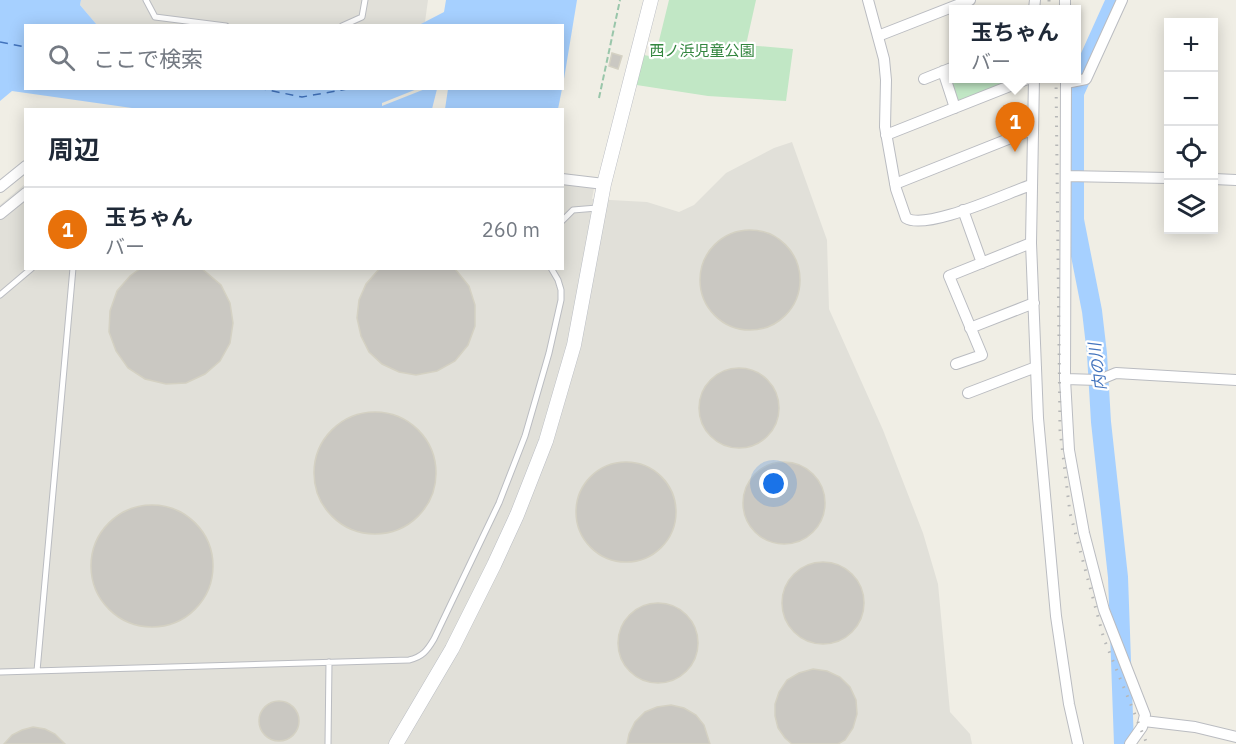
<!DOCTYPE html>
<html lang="ja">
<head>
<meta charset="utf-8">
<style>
	body { margin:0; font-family:"IBM Plex Sans","Noto Sans JP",sans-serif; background:#f6f6f7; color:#1f2937 }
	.controls { position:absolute; right:18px; top:18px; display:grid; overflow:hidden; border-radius:0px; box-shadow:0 3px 15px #0003 }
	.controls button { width:54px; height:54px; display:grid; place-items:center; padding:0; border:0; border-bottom:2px solid #e0e1e3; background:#fff; color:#1f2937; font:30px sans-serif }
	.you { position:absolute; left:774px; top:484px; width:21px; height:21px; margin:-15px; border:4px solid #fff; border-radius:50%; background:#1a73e8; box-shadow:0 0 0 9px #1a73e833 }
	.badge { display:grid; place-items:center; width:39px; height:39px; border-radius:50%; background:#ec4e2e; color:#fff; font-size:20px; font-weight:700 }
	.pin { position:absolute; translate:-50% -50px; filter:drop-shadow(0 2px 3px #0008) }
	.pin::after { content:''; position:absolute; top:32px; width:21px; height:18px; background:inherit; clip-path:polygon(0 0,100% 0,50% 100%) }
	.popup { position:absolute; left:949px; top:5px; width:132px; height:78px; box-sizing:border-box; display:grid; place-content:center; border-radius:0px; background:#fff; filter:drop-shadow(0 2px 4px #0005); font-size:20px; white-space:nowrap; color:#747a83 }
	.popup b { font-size:22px; color:#1f2937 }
	.popup::after { content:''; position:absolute; left:50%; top:100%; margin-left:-12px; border:12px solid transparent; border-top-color:#fff }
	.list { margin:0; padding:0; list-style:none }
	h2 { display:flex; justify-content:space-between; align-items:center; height:78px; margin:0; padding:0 24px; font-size:26px }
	h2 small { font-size:20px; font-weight:400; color:#747a83 }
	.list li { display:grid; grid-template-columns:39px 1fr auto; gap:18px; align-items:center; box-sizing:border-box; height:84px; padding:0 24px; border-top:2px solid #e0e1e3 }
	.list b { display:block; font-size:22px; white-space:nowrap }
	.list p { margin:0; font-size:20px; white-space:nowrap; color:#747a83 }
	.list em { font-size:20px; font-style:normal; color:#747a83 }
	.icon { flex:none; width:33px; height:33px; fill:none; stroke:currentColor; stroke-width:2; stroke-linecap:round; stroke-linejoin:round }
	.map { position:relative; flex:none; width:1236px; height:744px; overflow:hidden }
	.search { position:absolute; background:#fff; box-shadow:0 3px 15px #0003; left:24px; top:24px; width:540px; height:66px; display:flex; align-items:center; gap:15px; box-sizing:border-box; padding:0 21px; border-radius:0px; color:#747a83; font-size:22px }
	.panel { position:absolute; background:#fff; box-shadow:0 3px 15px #0003; left:24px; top:108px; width:540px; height:162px; border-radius:0px }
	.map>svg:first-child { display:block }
</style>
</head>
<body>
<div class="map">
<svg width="1236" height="744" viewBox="0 0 1236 744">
	<rect width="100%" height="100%" fill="#f0eee5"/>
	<path fill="#e1e0d9" d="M81 0H428L425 22 419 26 97 25 80 5Z
		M792 142 827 240 829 309 883 430 923 533 938 584 950 712 970 734 972 744H0V205L25 184 26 268H562L563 184 594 188 592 199 647 202 679 212 694 205 726 173 774 148Z"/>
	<path fill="#c1e7c5" d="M669 0H756L746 45 793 49 786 101 708 96 630 84 638 54 655 57Z
		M953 68 954 78 1020 79 958 103 948 72Z"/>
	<path fill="#a6d0ff" d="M0 0H81L80 5 97 25 26 26V88L417 89 382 103V106L425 89H437L432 109 146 110 12 91 0 101Z
		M446 0H577L563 85 562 26 419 25 444 12Z
		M448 89V88L562 89 558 109H445Z"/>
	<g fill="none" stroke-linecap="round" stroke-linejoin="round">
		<path stroke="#a6d0ff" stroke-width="20" d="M1116 0 1074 93V220L1092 311 1097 354 1101 422 1118 577 1124 744"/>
		<path stroke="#4273bd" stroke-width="1.5" stroke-dasharray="8 6" stroke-linecap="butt" d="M0 42 26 47
			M258 88 302 97 353 88"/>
	</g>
	<path fill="#cac8c2" stroke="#d4d1c3" stroke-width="1.5" d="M612 53 622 56 618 69 609 66Z
		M700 280a50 50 0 1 1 100 0a50 50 0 1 1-100 0Z
		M141 268H201L221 285 230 303 233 323 230 343 220 361 205 374 186 383 166 384 145 379 128 368 116 351 109 332 110 311 117 291 130 276Z
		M380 268H453L456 270 469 286 475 305V326L468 345 455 361 437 371 416 375 399 372 382 364 369 352 361 336 357 318 359 300 366 284Z
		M699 408a40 40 0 1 1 80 0a40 40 0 1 1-80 0Z
		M314 473a61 61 0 1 1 122 0a61 61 0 1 1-122 0Z
		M743 503a41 41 0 1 1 82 0a41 41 0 1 1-82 0Z
		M576 512a50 50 0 1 1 100 0a50 50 0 1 1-100 0Z
		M91 566a61 61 0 1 1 122 0a61 61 0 1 1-122 0Z
		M782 603a41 41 0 1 1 82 0a41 41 0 1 1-82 0Z
		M618 643a40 40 0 1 1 80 0a40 40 0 1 1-80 0Z
		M813 669 827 671 840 677 850 687 856 700 857 714 853 728 845 740 838 744H792L785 738 778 728 775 716V704L779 692 787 680 799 673Z
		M259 721a20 20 0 1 1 40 0a20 20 0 1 1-40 0Z
		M671 705 684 708 696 715 704 725 710 744H627L629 734 635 722 645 712 657 707Z
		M33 727 45 729 55 734 65 744H4L12 735 22 730Z"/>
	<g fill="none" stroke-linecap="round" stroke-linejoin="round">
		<g stroke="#babcc1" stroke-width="7">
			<path id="lane" d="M146 0 155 17 226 26
				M342 26 362 17 365 0
				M562 221 573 210 597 208
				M0 295 32 268
				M37 671 73 268
				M0 672 409 660C422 657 427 651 434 639L499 503 525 436 549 353 561 300V290L558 280 551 268
				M328 744 329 662"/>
		</g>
		<g stroke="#babcc1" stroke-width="12">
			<path id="street" d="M868 0 884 59 886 80 885 127 896 189 906 218C926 231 1007 193 1031 185
				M1065 0V9
				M1034 9 1035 0
				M878 36 970 0
				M943 71 955 108
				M1034 78 1031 243 1038 418 1056 616 1069 704 1078 744
				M1066 78 1065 379 1069 450 1084 533 1104 610 1145 715 1142 727 1130 744
				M924 79 954 67
				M1066 83 1086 79 1122 0
				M886 135 1030 78
				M1066 176 1168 178
				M562 179 604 184
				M1214 179 1236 180
				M895 184 1031 130
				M0 187 26 166
				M963 210 982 263
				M0 214 26 193
				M970 328 1034 303
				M956 364 982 355 949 276 1031 243
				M1065 379 1099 380 1116 373 1236 380
				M968 393 1036 367
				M1144 721 1195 727 1236 737"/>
		</g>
		<g stroke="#babdc3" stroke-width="15">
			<path id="secondary" d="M396 744 452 649 494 565 517 515 546 441 574 345 604 184 651 0"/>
		</g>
		<path stroke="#99c6aa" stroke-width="2" stroke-dasharray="6 3" stroke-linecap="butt" d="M599 98 620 0"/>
		<use href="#lane" stroke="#fff" stroke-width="5"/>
		<use href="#street" stroke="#fff" stroke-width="10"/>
		<use href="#secondary" stroke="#fff" stroke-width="14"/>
		<path stroke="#b6b7b7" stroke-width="3" stroke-dasharray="1.5 8" stroke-linecap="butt" d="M1049 0V9
			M1056 78 1060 430 1070 513 1104 639 1147 744"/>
	</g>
	<g text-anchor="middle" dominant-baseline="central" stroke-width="4.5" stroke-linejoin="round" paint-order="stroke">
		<g font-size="15" fill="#33863f" stroke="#fff">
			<text x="702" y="50">西ノ浜児童公園</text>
		</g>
		<g font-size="16" font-style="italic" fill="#4273bd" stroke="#fff">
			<text transform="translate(1097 367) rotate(-97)">内の川</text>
		</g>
	</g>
</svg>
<div class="controls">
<button>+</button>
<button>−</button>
<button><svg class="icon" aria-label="locate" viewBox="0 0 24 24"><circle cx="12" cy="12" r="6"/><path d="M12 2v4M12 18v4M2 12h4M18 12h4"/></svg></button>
<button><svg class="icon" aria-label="layers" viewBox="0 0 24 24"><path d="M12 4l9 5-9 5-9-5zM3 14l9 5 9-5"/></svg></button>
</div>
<div class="you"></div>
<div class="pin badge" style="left:1015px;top:152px;background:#e8710a">1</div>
<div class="popup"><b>玉ちゃん</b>バー</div>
<div class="search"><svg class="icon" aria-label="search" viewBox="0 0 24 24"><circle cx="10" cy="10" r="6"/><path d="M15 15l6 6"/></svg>ここで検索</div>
<section class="panel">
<h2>周辺<small></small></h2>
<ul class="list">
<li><span class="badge" style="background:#e8710a">1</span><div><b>玉ちゃん</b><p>バー</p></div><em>260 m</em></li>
</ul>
</section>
</div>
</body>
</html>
